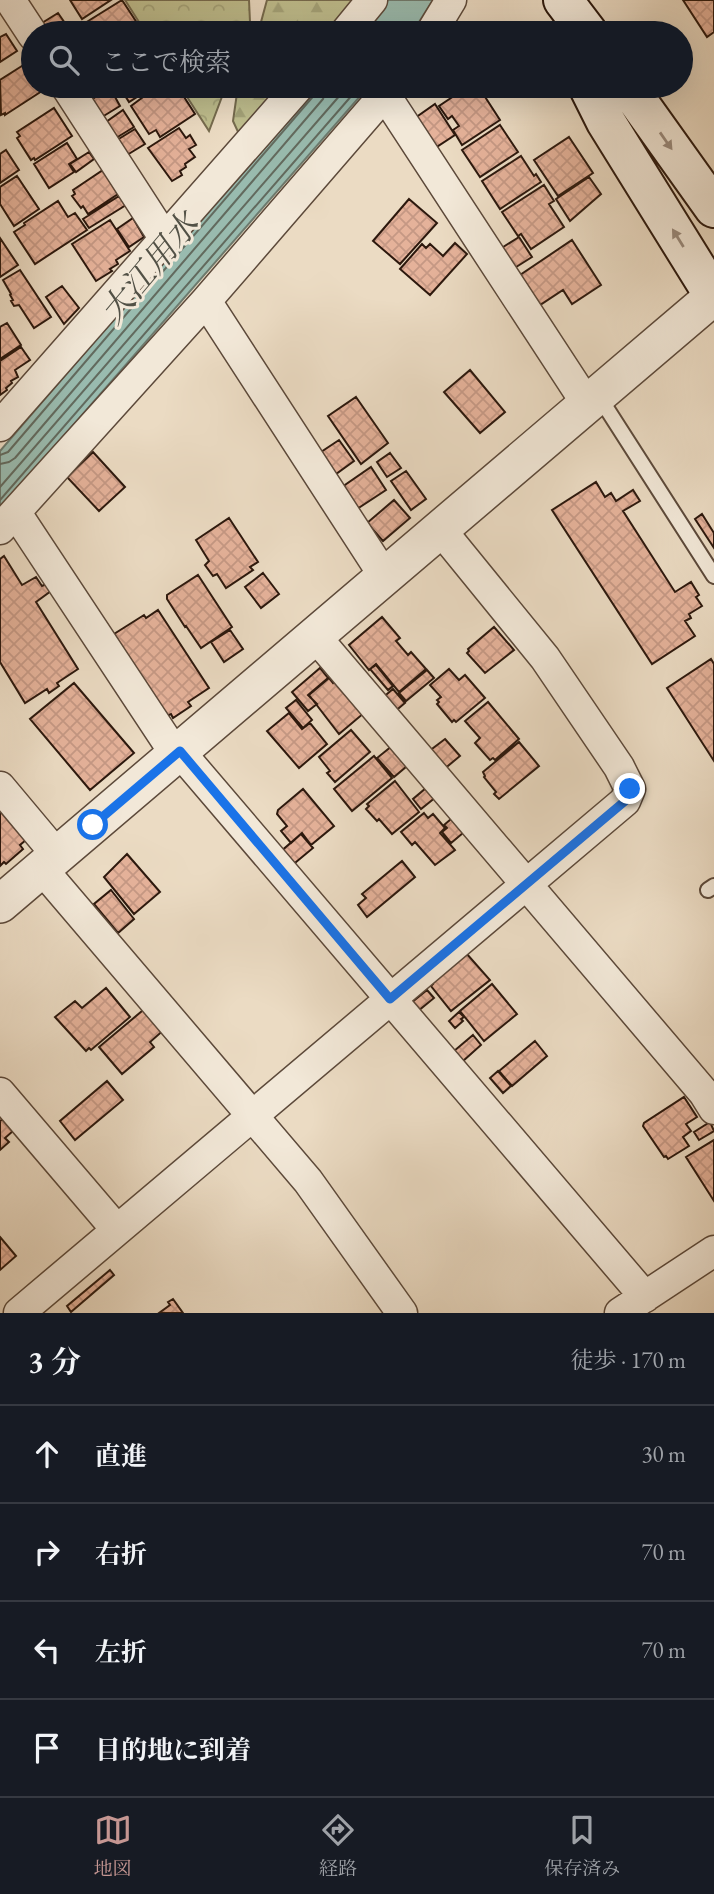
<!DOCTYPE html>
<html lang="ja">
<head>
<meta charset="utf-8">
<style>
	body { margin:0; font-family:"EB Garamond","Noto Serif JP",serif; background:#242831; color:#f1f3f6 }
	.stop { position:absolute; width:21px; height:21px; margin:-16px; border:5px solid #1a73e8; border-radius:50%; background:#fff }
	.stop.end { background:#1a73e8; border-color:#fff; box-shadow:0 2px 7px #0008 }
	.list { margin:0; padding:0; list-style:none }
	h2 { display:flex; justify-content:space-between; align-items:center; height:91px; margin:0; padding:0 28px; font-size:30px }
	h2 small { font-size:23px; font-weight:400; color:#9ea1a6 }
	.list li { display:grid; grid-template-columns:46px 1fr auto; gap:21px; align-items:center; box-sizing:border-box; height:98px; padding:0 28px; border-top:2px solid #363941 }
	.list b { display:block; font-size:26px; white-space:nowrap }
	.list em { font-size:23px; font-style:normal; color:#9ea1a6 }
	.icon { flex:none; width:38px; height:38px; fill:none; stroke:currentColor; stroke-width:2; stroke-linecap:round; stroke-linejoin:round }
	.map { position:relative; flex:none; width:714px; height:1313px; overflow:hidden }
	.search { position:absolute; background:#171b24; box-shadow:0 7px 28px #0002; left:21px; right:21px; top:21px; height:77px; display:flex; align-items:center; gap:18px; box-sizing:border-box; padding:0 24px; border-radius:38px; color:#9ea1a6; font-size:26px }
	.sheet { height:483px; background:#171b24 }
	nav { display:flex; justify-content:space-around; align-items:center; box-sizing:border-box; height:98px; border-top:2px solid #363941; background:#171b24; font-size:19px; color:#9ea1a6 }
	nav a { display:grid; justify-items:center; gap:4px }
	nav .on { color:#c59692 }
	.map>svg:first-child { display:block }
</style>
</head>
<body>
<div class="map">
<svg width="714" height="1313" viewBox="0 0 714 1313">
	<defs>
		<pattern id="forest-firs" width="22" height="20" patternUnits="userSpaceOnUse" patternTransform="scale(1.75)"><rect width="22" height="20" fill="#bfbe8e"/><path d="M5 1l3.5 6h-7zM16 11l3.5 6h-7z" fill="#a4a379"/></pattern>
		<pattern id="park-crowns" width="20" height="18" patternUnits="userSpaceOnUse" patternTransform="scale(1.75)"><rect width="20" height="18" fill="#bfbe8e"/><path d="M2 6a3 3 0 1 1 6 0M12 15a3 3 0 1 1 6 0" fill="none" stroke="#a4a379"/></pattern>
		<pattern id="building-cross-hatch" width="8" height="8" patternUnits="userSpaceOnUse" patternTransform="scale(1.75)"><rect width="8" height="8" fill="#e5b29a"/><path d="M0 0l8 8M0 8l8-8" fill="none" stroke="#c59884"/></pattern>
	</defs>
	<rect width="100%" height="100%" fill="#ebdbc3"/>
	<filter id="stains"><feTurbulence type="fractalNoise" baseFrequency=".00286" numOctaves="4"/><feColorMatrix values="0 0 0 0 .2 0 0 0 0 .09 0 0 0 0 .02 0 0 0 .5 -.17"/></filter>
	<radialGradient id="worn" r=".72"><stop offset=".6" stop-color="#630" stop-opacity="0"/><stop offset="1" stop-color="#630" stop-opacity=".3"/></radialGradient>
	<path fill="url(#forest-firs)" stroke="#766b4e" stroke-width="2" d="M267 0H360L331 33H258Z
		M238 86H287L239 134 233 121Z"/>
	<path fill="url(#park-crowns)" stroke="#766b4e" stroke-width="2" d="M125 0H249L250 22 245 33H146Z
		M180 86H226L209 131Z"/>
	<path fill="#99bbaf" stroke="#6d7a6e" stroke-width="2" d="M388 0H433L412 33H359Z
		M314 86H369L0 509V451Z"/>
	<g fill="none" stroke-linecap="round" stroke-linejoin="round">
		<path stroke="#626a5e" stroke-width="2" d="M0 455 8 452 316 93 318 86
			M0 464 9 462 15 458 323 99 327 86
			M0 487 348 86
			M0 500 360 86"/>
	</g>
	<path fill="url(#building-cross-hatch)" stroke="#2c180d" stroke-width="2" d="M70 0H111L82 19Z
		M122 0 143 32 91 33 85 23Z
		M683 0H714V32L707 37Z
		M58 13 69 29 62 33H49L42 23Z
		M6 34 17 51 0 62V37Z
		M25 64 33 76V86H39L42 91 5 115V113L1 115 0 80Z
		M119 86H154L129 102Z
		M158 86H177L195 114 160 137 156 130 149 134 131 106Z
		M469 86H478L500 120 462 145 453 130 459 126 452 116 448 119 439 106Z
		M110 88 120 106 102 117 91 100Z
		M435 104 455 135 435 148 415 118Z
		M54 108 72 136 35 160 34 158 31 160 17 138 20 136 17 132Z
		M123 110 134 127 116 138 106 122Z
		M500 125 518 152 480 177 462 150Z
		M179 128 186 138 190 135 196 145 189 149 195 157 185 164 186 167 180 171 182 175 172 181 148 148Z
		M135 129 145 144 127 155 117 140Z
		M569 137 593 173 558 196 534 160Z
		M67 143 77 159 69 164 74 172 49 188 34 164Z
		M6 150 19 170 0 183V154Z
		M89 152 94 159 76 172 70 164Z
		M521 156 534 176 536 174 541 182 500 209 482 181Z
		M103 170 118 194 88 214 83 206 81 208 72 196 75 194 73 190Z
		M17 176 39 209 14 226 0 204V187Z
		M589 177 601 194 570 221 556 199Z
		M544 185 554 201 549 204 564 227 531 249 521 234 518 236 502 212Z
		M119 196 126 205 89 228 83 219Z
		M409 199 437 223 400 264 373 241Z
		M58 201 68 217 75 213 87 230 35 264 14 232 25 225 24 223Z
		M133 218 144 237 129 247 117 229Z
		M110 220 130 251 116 260 118 264 110 269 112 271 96 281 72 244Z
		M519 237 532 257 513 269 500 249Z
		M0 238 18 265 0 277Z
		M572 240 601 285 572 304 563 290 540 305 520 275Z
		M455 243 467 254 430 295 400 269 422 244 426 248 430 244 443 256Z
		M20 270 51 317 34 328 19 305 14 306 11 301 13 300 10 295 11 294 3 280Z
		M62 286 79 308 64 324 46 297Z
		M7 323 21 345 0 359V327Z
		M21 347 30 360 15 370 18 377 11 381 12 383 6 388 7 390 0 395V361Z
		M470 370 505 412 480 433 444 392Z
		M356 397 388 443 361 464 328 416Z
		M339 440 354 461 336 474 321 452Z
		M93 452 125 487 99 511 67 477Z
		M390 453 401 468 387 477 377 462Z
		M371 467 386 490 357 509 342 487Z
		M406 471 426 499 411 510 391 481Z
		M596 482 605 497 611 493 616 501 633 490 640 501 623 511 675 592 691 582 699 595 696 597 702 606 689 614 691 618 685 621 695 636 652 664 552 510Z
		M394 500 410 518 383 541 367 523Z
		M702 514 714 533V548L695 519Z
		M229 518 258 562 250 567 253 570 226 588 217 574 213 576 205 565 209 561 196 540Z
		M4 556 22 585 36 577 42 586 46 584 51 591 36 602 78 669 57 683 59 686 49 693 47 689 25 703 0 662V559Z
		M263 573 279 594 261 608 245 587Z
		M198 575 232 627 201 648 186 626 185 627 167 599V595Z
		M158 610 209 688 188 702 191 706 173 718 171 714 167 716 114 634 144 615 146 618Z
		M382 617 400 638 396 641 408 655 411 652 426 669 399 692 376 664 369 670 349 645Z
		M494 627 514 650 485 673 467 653 469 651 468 649Z
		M230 630 243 649 224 662 211 642Z
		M711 659 714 664V761L667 688Z
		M376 665 393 686 388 690 370 669Z
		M320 668 328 678 308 695 317 704 308 711 292 692Z
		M449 669 459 680 465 675 485 698 456 722 454 720 452 722 437 704 439 702 437 700 441 697 430 685Z
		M427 670 434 678 406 701 399 693Z
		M329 678 333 683 336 680 364 713 339 734 309 695Z
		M74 683 134 753 90 790 30 719Z
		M393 689 405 703 393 713 381 699Z
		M296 700 312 720 303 728 286 708Z
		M488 702 519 739 495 760 493 758 490 760 475 743 480 738 465 721Z
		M289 713 302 729 310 723 327 744 299 768 267 731Z
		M351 730 370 752 335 782 327 773 330 771 319 757Z
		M445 739 460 756 443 770 428 752Z
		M397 742 413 761 394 777 377 758Z
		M519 742 539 766 499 799 494 794 496 792 484 777 485 776 483 772Z
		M374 756 392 778 352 811 334 789Z
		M395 781 419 812 392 834 379 819 377 821 366 809 369 806 367 804Z
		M432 783 441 793 421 809 413 799Z
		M303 789 334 826 311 845 302 833 291 843 281 831 287 826 277 814 278 810Z
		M0 810 26 840 20 845 23 849 6 864 4 862 0 866Z
		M424 813 428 818 433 814 445 828 440 833 455 850 435 865 415 842 412 845 401 832Z
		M457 814 469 828 451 843 442 832 447 828 444 825Z
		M301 834 313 848 290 867 279 853Z
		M127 854 160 892 134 914 104 877Z
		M402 861 415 877 367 917 358 905 366 898 362 894Z
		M111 890 134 919 118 933 94 904Z
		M466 953 490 980 451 1011 431 986 433 984 431 982Z
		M492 984 517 1014 484 1041 460 1011Z
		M106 988 130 1017 91 1050 89 1048 86 1051 55 1017 75 1001 82 1008Z
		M427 990 434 998 418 1011 411 1003Z
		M148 1006 166 1028 150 1042 154 1047 122 1074 99 1047Z
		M459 1012 464 1017 461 1019 463 1021 455 1028 449 1021Z
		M473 1035 481 1045 463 1061 454 1051Z
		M535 1041 547 1056 512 1086 499 1071Z
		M498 1071 511 1086 503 1093 490 1078Z
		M107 1081 123 1100 75 1140 60 1121Z
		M684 1097 697 1117 686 1124 691 1131 683 1137 689 1146 668 1159 666 1156 664 1157 643 1126 644 1123Z
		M3 1119 13 1131 5 1138 9 1142 0 1150V1121Z
		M710 1122 714 1131 699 1140 694 1132Z
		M714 1140V1201L686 1157Z
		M0 1237 16 1256 0 1270Z
		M110 1270 114 1275 71 1312 67 1306Z
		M173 1299 183 1313H159L170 1305 168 1302Z"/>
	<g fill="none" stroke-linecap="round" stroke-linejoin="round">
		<g stroke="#5c493a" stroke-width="18">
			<path id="service" d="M598 395 714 576
				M708 890 714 886"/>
		</g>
		<g stroke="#5c493a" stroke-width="33">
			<path id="minor" d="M10 0 33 35
				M345 33 372 0
				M431 33 451 0
				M66 86 165 239
				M385 95 587 404
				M206 301 385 577
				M0 426 299 86
				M16 513 176 755
				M0 529 206 301 392 86
				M315 636 704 1093 714 1109
				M179 751 645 1297
				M0 787 57 855
				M42 869 308 1181 402 1313
				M0 1093 117 1230
				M19 1313 625 801 630 789 619 767 545 658 440 529
				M620 1313 714 1251"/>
		</g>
		<g stroke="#5c493a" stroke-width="40">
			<path id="tertiary" d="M0 904 714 296"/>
		</g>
		<g stroke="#2c180d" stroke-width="42">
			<path id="secondary" d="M563 0 588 33
				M588 86 606 122 714 296
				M627 86 714 208"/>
		</g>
		<use href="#service" stroke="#f2e8d8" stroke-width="14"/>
		<use href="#minor" stroke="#f2e8d8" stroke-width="30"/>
		<use href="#tertiary" stroke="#f2e8d8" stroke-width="37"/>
		<use href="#secondary" stroke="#f2e8d8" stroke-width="38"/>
	</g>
	<defs><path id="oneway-solid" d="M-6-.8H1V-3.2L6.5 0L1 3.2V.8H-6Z" transform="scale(1.75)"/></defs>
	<g fill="#998a7d">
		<use href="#oneway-solid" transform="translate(666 141) rotate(55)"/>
		<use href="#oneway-solid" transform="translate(678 238) rotate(-122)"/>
	</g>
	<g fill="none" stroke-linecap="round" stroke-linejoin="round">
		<path stroke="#1a73e8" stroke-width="9" d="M93 825 180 751 390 999 625 801 630 789"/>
	</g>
	<g text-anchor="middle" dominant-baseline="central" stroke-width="6" stroke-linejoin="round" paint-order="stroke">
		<g font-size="33" font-style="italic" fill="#525146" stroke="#f2e8d8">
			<text transform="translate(149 268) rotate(-50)">大江用水</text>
		</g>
	</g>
	<rect width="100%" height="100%" filter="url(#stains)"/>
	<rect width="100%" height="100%" fill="url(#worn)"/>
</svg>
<div class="stop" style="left:93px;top:825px"></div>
<div class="stop end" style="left:630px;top:789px"></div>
<div class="search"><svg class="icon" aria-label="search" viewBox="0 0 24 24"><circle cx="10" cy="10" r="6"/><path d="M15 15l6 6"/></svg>ここで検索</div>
</div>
<section class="sheet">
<h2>3 分<small>徒歩 · 170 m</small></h2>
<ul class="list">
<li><svg class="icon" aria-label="ahead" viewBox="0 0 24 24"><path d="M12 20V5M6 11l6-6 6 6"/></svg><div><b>直進</b></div><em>30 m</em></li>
<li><svg class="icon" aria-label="right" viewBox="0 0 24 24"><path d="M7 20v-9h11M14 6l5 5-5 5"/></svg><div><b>右折</b></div><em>70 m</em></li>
<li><svg class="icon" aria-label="left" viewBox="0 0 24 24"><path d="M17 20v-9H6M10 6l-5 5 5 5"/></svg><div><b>左折</b></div><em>70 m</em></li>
<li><svg class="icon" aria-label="arrive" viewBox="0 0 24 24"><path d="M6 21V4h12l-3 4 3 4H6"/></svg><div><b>目的地に到着</b></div></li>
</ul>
</section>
<nav>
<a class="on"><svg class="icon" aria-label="map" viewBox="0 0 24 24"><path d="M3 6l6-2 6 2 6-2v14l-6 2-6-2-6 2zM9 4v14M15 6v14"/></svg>地図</a>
<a><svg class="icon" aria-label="directions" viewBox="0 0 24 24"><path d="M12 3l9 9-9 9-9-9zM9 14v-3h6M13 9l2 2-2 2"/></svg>経路</a>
<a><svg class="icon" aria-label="saved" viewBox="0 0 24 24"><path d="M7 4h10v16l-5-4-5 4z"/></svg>保存済み</a>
</nav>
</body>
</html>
